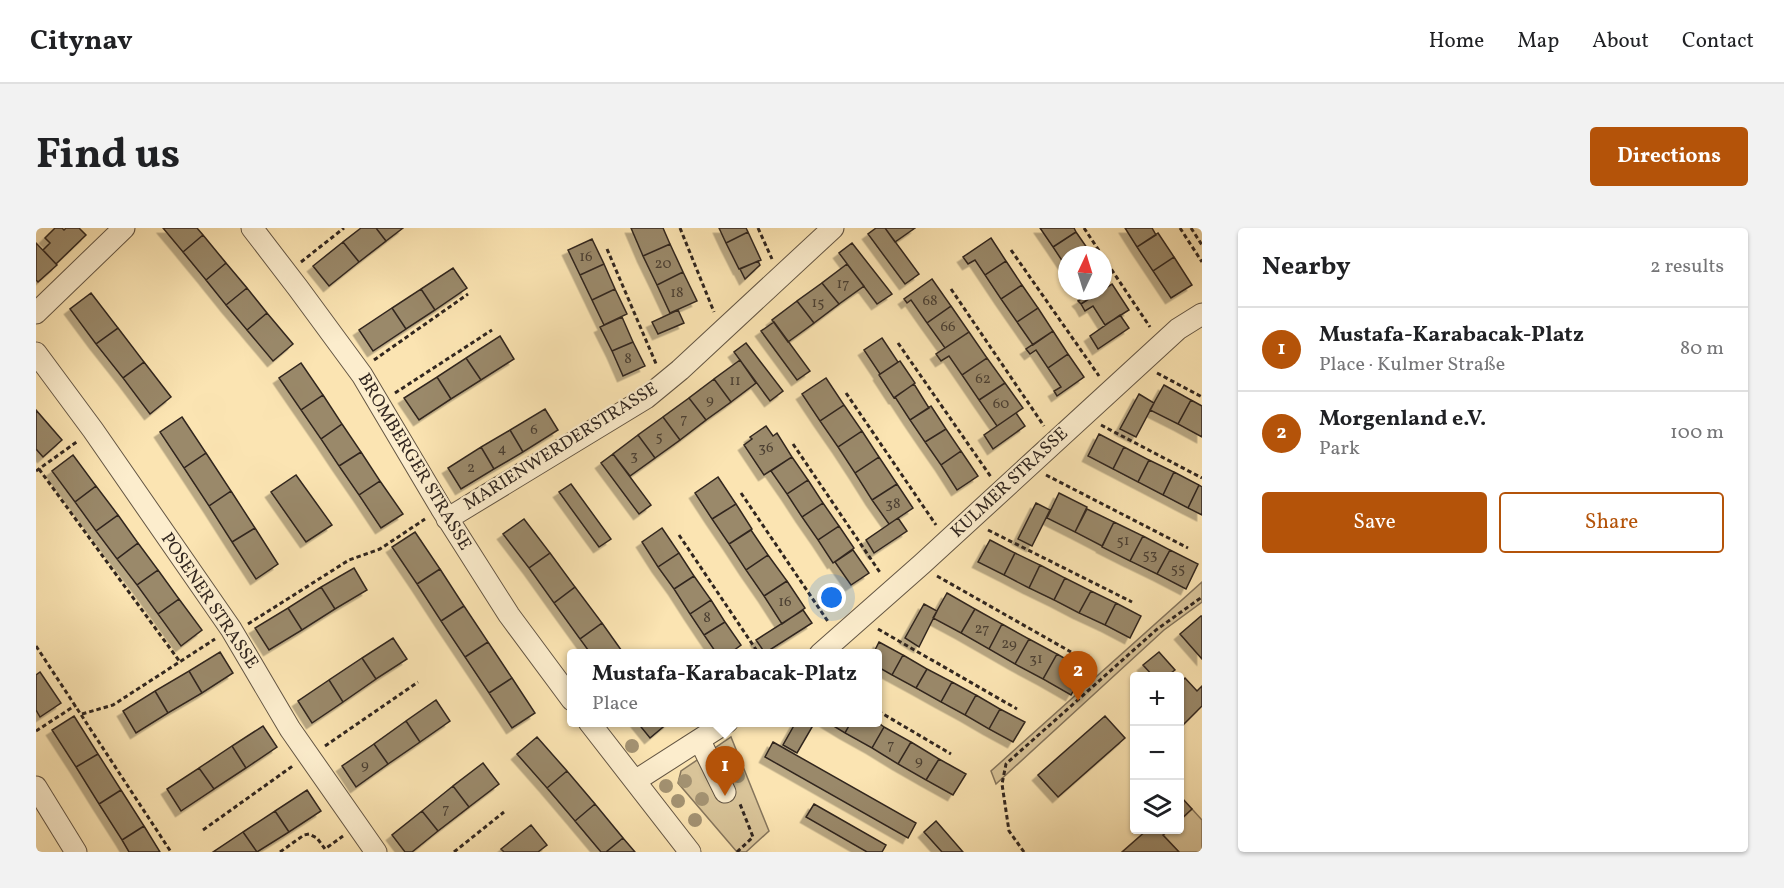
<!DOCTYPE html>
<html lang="en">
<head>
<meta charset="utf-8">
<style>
	body { margin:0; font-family:Vollkorn,serif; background:#f2f2f2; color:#202124 }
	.controls { position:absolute; right:18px; bottom:18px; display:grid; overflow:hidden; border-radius:6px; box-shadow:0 2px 4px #0004 }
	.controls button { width:54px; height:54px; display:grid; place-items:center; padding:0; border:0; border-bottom:2px solid #e0e0e0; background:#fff; color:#202124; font:30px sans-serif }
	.compass { position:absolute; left:1022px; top:18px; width:54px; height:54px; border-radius:50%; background:#fff; box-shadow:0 2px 4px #0004; rotate:4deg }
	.you { position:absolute; left:796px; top:370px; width:21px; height:21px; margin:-15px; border:4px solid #fff; border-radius:50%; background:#1a73e8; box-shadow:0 0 0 9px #1a73e833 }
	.badge { display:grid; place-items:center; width:39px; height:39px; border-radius:50%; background:#b45309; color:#fff; font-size:20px; font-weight:700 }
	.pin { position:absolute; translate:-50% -50px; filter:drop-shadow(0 2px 3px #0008) }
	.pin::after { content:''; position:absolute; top:32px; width:21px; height:18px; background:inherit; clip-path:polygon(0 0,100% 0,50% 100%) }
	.popup { position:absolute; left:531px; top:421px; width:315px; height:78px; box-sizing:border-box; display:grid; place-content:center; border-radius:6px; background:#fff; filter:drop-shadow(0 2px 4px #0005); font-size:20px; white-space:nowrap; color:#757577 }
	.popup b { font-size:22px; color:#202124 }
	.popup::after { content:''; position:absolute; left:50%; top:100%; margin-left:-12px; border:12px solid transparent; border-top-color:#fff }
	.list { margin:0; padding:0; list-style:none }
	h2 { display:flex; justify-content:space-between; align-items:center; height:78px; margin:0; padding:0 24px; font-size:26px }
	h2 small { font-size:20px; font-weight:400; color:#757577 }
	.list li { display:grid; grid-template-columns:39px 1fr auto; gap:18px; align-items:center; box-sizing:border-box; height:84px; padding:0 24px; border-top:2px solid #e0e0e0 }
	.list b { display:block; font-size:22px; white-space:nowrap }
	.list p { margin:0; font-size:20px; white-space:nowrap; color:#757577 }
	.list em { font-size:20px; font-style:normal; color:#757577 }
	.actions { display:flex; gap:12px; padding:18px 24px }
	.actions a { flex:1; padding:14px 0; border:2px solid #b45309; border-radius:6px; text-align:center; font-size:21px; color:#b45309 }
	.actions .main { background:#b45309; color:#fff }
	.icon { flex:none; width:33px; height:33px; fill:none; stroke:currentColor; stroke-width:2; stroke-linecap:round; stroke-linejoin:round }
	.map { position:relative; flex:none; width:1166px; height:624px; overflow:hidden; border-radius:6px }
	header { display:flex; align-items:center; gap:36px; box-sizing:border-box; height:84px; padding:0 30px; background:#fff; border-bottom:2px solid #e0e0e0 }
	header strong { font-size:28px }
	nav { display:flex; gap:33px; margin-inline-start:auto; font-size:21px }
	.intro { display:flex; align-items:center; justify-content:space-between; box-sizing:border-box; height:144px; padding:0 36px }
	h1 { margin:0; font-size:42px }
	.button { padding:15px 27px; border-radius:6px; background:#b45309; color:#fff; font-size:21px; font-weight:700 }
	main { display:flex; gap:36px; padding:0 36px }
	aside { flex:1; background:#fff; border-radius:6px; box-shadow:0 2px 4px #0004 }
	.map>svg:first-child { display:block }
</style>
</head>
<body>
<header>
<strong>Citynav</strong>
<nav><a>Home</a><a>Map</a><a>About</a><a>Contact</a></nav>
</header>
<div class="intro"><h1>Find us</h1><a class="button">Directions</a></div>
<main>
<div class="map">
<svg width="1166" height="624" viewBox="0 0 1166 624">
	<defs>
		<filter id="shadow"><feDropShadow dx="-5.5" dy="5.5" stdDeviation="0" flood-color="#0004"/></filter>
	</defs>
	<rect width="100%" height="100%" fill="#fbe4b2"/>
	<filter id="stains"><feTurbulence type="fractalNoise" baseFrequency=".00333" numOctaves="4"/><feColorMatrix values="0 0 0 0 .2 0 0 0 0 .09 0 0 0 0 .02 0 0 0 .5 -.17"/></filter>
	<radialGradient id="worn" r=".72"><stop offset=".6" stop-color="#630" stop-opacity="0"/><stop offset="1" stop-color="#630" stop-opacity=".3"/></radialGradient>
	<path fill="#d9c499" stroke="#85755c" stroke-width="1.5" d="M1166 354V374L1128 402 960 556 955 543Z
		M695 509 733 603 710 624H701L642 555 645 543Z
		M1156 581 1166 592V624H1143L1127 607 1133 602H1144V592Z"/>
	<path fill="#9a896b" stroke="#31261f" stroke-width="1.5" filter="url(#shadow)" d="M19 0H26L28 2 30 0H43L50 7 20 36 7 22 14 15 9 10Z
		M127 0H161L167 7 147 24Z
		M325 0H340L350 13 323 34 307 14Z
		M340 0H367L350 13Z
		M595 0H627L634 16 607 28Z
		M683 0H710L712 4 690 15Z
		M840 0H849L883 46 869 56 832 6Z
		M849 0H879L859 14Z
		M1004 0H1038L1040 4 1017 19Z
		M1089 0H1116L1120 7 1101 19Z
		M712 4 725 32 703 41 690 15Z
		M1040 4 1056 27H1031V40L1017 19Z
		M1122 5 1138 29 1117 43 1101 19Z
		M167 7 190 35 170 52 147 24Z
		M955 10 970 33 949 47 939 32 932 36 927 29Z
		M556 11 568 36 544 47 532 22Z
		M307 14 323 34 293 58 277 38Z
		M0 15 21 37 2 54 0 52Z
		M816 15 856 66 841 76 803 25Z
		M634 16 647 44 621 57 607 28Z
		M1138 29 1156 57 1135 70 1117 43Z
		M722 33 724 37 709 51 704 41Z
		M970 33 986 57 965 71 949 47Z
		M190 35 211 60 190 77 170 52Z
		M568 36 579 61 556 72 544 47Z
		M811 36 828 58 803 76 786 55Z
		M417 40 431 60 399 82 385 61Z
		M647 44 661 73 634 85 621 57Z
		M896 51 915 78 891 95 875 72 871 75 868 71Z
		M786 55 803 76 778 95 761 73Z
		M1076 56 1093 82 1069 97 1057 78 1049 83 1045 76Z
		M986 57 1002 80 981 94 965 71Z
		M211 60 231 85 211 102 190 77Z
		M385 61 399 82 370 101 356 80Z
		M579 61 591 86 568 97 556 72Z
		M1046 63H1065L1045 76 1042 73 1050 68Z
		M55 65 82 100 60 116 34 81Z
		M761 73 778 95 752 114 736 92Z
		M915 78 933 104 909 120 891 95Z
		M356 80 370 101 337 123 323 102Z
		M1002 80 1017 103 997 117 981 94Z
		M642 82 648 95 622 106 616 94Z
		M231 85 257 116 237 133 211 102Z
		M1084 87 1093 100 1062 121 1054 108Z
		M586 89 597 114 576 123 564 99Z
		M738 94 774 143 761 152 725 103Z
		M82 100 108 134 87 150 60 116Z
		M1017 103 1032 126 1012 140 1000 122 994 126 990 121Z
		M933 104 951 130 926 147 913 128 905 133 900 126Z
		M464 108 478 131 445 152 430 130Z
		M846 110 862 134 844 146 828 122Z
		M597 114 609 138 587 148 576 123Z
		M710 115 747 163 734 173 698 124Z
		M1032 126 1048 149 1021 168 1018 163 1025 159 1012 140Z
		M430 130 445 152 415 171 401 149Z
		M951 130 969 155 943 172 926 147Z
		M704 132 720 155 695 174 678 151Z
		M864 133 879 155 858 170 843 147Z
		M108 134 135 169 114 186 87 150Z
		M265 135 287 167 265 182 243 150Z
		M401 149 415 171 383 192 368 170Z
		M790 150 808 177 784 193 766 166Z
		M678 151 695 174 670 192 653 170Z
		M969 155 987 180 961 198 943 172Z
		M878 156 893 180 874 192 859 169Z
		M1128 157 1155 172 1142 196 1114 182Z
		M1103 166 1118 175 1100 209 1084 201Z
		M287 167 306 196 285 211 265 182Z
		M653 170 670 192 644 212 627 189Z
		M1155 172 1166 178V209L1142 196Z
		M808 177 826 203 802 219 784 193Z
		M895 178 910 201 889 214 874 192Z
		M509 181 522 202 487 224 474 202Z
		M0 182 26 212 7 229 0 221Z
		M980 185 989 198 957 221 948 207Z
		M146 189 170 225 148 240 124 204Z
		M627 189 644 212 619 230 602 207Z
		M306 196 325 224 303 238 285 211Z
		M730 198 737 208 741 205 756 229 728 247 708 217 716 211 714 209Z
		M910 201 925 223 905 237 889 214Z
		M474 202 487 224 458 241 445 219Z
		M826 203 843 229 819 245 802 219Z
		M1063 206 1088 219 1077 241 1052 228Z
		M602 207 619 230 594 248 577 226Z
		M445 219 458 241 425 261 412 240Z
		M1088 219 1113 232 1102 254 1077 241Z
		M925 223 942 248 921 262 905 237Z
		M325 224 344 253 323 267 303 238Z
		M170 225 195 263 173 278 148 240Z
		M577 226 615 277 603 286 565 235Z
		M37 227 60 258 39 274 16 243Z
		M756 229 772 252 751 266 735 243Z
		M843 229 861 256 836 272 819 245Z
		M1113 232 1138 244 1127 267 1102 254Z
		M1138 244 1163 257 1152 280 1127 267Z
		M260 247 296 297 270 314 235 264Z
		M682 249 700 276 676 291 659 265Z
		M772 252 787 275 766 289 751 266Z
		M344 253 367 286 345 300 323 267Z
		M535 256 575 311 563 319 523 264Z
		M861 256 877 280 853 296 836 272Z
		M1163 257 1166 259V287L1152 280Z
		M60 258 82 287 60 303 39 274Z
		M195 263 219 300 196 314 173 278Z
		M1023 265 1051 279 1039 304 1011 290Z
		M787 275 803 298 782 312 766 289Z
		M1000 275 1014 282 996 318 982 311Z
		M700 276 716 301 693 316 676 291Z
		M1051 281 1078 294 1066 318 1039 304Z
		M82 287 102 315 81 331 60 303Z
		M862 290 871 303 838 325 830 312Z
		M488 291 514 325 493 340 467 306Z
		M1078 294 1107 308 1094 333 1066 319Z
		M803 298 818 320 797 335 782 312Z
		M219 300 242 336 220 351 196 314Z
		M626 300 643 325 622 339 606 314Z
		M715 302 732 327 710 342 693 316Z
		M379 304 404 341 381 356 356 319Z
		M1107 308 1134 322 1121 346 1094 333Z
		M954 312 979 325 968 347 942 334Z
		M102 315 122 342 101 357 81 331Z
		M817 322 833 345 815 357 799 334Z
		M1134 322 1162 336 1150 361 1121 346Z
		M514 325 539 359 518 375 493 340Z
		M643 325 658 348 638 361 622 339Z
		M979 325 1004 337 993 360 968 347Z
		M732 327 751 353 728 368 710 342Z
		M1004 337 1029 350 1018 372 993 360Z
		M318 340 331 362 299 381 285 359Z
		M404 341 428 378 405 393 381 356Z
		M122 342 143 371 122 386 101 357Z
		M658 348 675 372 654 386 638 361Z
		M1029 350 1055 363 1043 385 1018 372Z
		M751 353 769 380 746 396 728 368Z
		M285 359 299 381 266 402 252 380Z
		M539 359 566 395 544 411 518 375Z
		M1055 363 1080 375 1069 397 1043 385Z
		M911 365 939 381 925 405 897 390Z
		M143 371 166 402 145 418 122 386Z
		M675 372 689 394 668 407 654 386Z
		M1080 375 1105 388 1094 410 1069 397Z
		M888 376 901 383 883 419 869 410Z
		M428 378 452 414 429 429 405 393Z
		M252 380 266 402 233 422 219 400Z
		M939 381 966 396 953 421 925 405Z
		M767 382 776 395 729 425 720 412Z
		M1165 388H1166V431L1144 406Z
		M689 394 705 417 693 426H681L668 407Z
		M566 395 588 426H555L544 411Z
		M966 396 993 411 979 436 953 421Z
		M357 410 371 431 340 451 326 430Z
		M993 411 1021 426 1007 451 979 436Z
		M452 414 476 450 453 465 429 429Z
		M843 414 867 427 856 447 842 439V426H837Z
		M184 424 197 445 166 465 153 443Z
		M1123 424 1139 442 1131 448H1117L1107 437Z
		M1021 426 1049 442 1035 467 1007 451Z
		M867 427 891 441 880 460 856 447Z
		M326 430 340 451 307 474 293 452Z
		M891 441 916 454 905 474 880 460Z
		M153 443 166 465 132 485 119 463Z
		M4 444 25 475 4 489 0 482V447Z
		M476 450 499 485 476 500 453 465Z
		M1149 450 1161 463 1166 458V478L1144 500V477L1147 474 1144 471V455Z
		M293 452 307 474 276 495 262 473Z
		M916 454 940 467 929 487 905 474Z
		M119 463 132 485 100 505 87 483Z
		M940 467 964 481 953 501 929 487Z
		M400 472 414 493 384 514 370 493Z
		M964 481 989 494 977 514 953 501Z
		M38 488 62 526 40 539 16 502Z
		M1069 488 1089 510 1022 569 1002 547Z
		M370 493 384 514 352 536 338 516Z
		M601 494H633L614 510Z
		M760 494H779L761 525 747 517Z
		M791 494H815L809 505Z
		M815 494H841L848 499 836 520 809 505Z
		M227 498 241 519 210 540 196 518Z
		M848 499 875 514 862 536 836 520Z
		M501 509 531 543 511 560 481 526Z
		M737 514 880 595 872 610 729 529Z
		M875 514 903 531 890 552 862 536Z
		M338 516 352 536 320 559 306 538Z
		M196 518 210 540 178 561 163 540Z
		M62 526 85 562 63 576 40 539Z
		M903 531 930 546 917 567 890 552Z
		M447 535 463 556 433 579 417 558Z
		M163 540 178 561 145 583 131 561Z
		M531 543 559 576 539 593 511 560Z
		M417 558 433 579 402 603 386 583Z
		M85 562 108 598 86 612 63 576Z
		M271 562 285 583 253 604 239 583Z
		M1146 570 1156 581 1144 592V572Z
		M559 576 587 610 570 624H565L539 593Z
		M778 576 850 617 846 624H831L770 589Z
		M239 583 253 604 221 624 207 604Z
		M386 583 402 603 376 624H369L356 607Z
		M900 593 927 624H906L888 604Z
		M495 597 511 617 502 624H468L465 621Z
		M108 598 124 624H93L86 612Z
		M1111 602H1133L1127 607 1143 624H1086Z
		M207 604 221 624H177Z
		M587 610 599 624H570Z"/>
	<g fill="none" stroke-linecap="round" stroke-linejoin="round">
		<g stroke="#645644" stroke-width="23">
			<path id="minor" d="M216 0 262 60 326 147 405 280 473 387 536 472
				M0 85 88 0
				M0 125 57 202 195 401 254 501 340 624
				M411 291 610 170 644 142 797 0
				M784 426 886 336 1142 101 1166 86
				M553 494 654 624
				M664 513 689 564
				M599 553 691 494
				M0 559 40 624"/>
		</g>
		<path stroke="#31261f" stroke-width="3" stroke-dasharray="4.5 3" stroke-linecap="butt" d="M644 0 678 84
			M722 0 736 31
			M1048 0 1066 27
			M1144 0 1166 34
			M1155 0 1166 17
			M571 21 621 138
			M975 22 1063 148
			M1067 29 1114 99
			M265 34 308 0
			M915 61 1008 198
			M862 115 955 249
			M338 132 432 66
			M1121 145 1166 169
			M359 165 456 102
			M810 165 900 297
			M1065 197 1166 250
			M757 216 845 346
			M3 241 144 434
			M0 243 42 213
			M1010 247 1152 320
			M705 265 793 395
			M952 302 1096 374
			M643 307 723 426
			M901 348 1035 424
			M212 396 313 332 344 321 389 291
			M842 401 981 481
			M0 418 135 624
			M842 483 915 526
			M46 486 77 477 179 411
			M0 503 40 477
			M289 518 382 454
			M167 602 258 537
			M244 624 268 607 273 606 281 610 289 621 307 608
			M418 624 468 584
			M701 624 717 609 704 576
			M988 624 973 603 966 556 970 536 1120 402 1166 369"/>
		<use href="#minor" stroke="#fcedcd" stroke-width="21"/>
	</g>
	<g fill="#a39272">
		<circle cx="596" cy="518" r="7"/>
		<circle cx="696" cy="529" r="7"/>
		<circle cx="702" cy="548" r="7"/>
		<circle cx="649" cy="553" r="7"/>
		<circle cx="630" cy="558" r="7"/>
		<circle cx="666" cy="571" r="7"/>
		<circle cx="642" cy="573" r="7"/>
		<circle cx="659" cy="592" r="7"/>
	</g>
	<g text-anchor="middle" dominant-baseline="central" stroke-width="4.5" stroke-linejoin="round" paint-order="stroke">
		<g font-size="15" fill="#4b3f32">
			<text x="550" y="29">16</text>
			<text x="627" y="36">20</text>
			<text x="807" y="56">17</text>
			<text x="641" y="65">18</text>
			<text x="894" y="73">68</text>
			<text x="782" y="75">15</text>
			<text x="912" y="99">66</text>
			<text x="592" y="131">8</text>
			<text x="947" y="151">62</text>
			<text x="699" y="153">11</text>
			<text x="674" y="172">9</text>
			<text x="965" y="176">60</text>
			<text x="648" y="191">7</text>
			<text x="498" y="202">6</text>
			<text x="623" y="209">5</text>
			<text x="730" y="220">36</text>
			<text x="466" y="221">4</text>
			<text x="598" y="228">3</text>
			<text x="435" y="240">2</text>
			<text x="857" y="276">38</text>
			<text x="1087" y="313">51</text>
			<text x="1114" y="327">53</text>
			<text x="1142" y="341">55</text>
			<text x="749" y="374">16</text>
			<text x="671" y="390">8</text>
			<text x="946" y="401">27</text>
			<text x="973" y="416">29</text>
			<text x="1000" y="431">31</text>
			<text x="855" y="517">7</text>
			<text x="883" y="533">9</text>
			<text x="329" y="537">9</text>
			<text x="410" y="581">7</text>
		</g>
		<g font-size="18" fill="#31261f" stroke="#fcedcd">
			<text transform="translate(525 219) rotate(-32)">MARIENWERDERSTRASSE</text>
			<text transform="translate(378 234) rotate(59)">BROMBERGER STRASSE</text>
			<text transform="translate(974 255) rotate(-43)">KULMER STRASSE</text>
			<text transform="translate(173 373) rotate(56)">POSENER STRASSE</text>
		</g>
	</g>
	<rect width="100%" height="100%" filter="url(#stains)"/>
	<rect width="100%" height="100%" fill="url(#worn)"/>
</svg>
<div class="controls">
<button>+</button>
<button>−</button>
<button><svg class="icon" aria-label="layers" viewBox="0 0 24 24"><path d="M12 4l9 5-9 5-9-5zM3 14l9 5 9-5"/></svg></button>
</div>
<svg class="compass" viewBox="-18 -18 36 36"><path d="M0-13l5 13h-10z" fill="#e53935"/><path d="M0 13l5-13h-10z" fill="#757577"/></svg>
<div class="you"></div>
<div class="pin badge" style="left:689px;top:568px">1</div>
<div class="popup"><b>Mustafa-Karabacak-Platz</b>Place</div>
<div class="pin badge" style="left:1042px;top:473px">2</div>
</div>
<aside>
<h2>Nearby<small>2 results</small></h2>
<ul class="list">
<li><span class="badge">1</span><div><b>Mustafa-Karabacak-Platz</b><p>Place · Kulmer Straße</p></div><em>80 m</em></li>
<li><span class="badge">2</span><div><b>Morgenland e.V.</b><p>Park</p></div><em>100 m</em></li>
</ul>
<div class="actions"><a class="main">Save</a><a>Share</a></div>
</aside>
</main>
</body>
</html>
